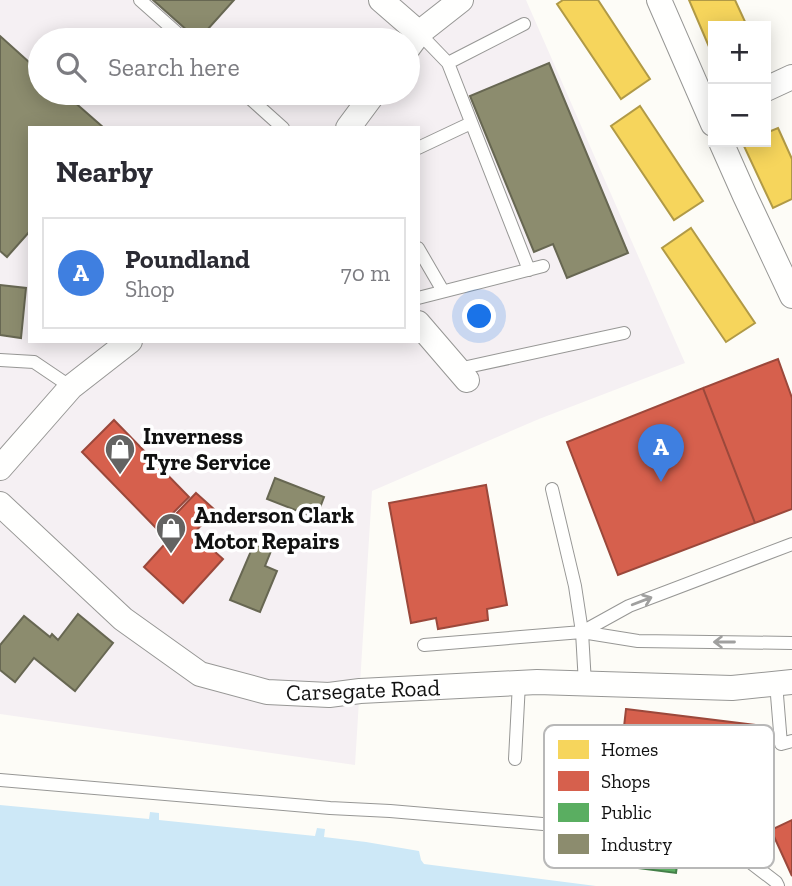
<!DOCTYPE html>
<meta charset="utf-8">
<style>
:root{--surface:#fff;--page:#f2f2f3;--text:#2b2b33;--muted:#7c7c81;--line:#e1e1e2;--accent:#111827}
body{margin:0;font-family:"Zilla Slab",serif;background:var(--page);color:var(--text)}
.controls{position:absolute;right:21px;top:21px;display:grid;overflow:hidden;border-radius:0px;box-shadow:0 4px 18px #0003}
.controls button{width:63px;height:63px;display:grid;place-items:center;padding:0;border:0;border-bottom:2px solid var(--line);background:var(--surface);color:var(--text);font:35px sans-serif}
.you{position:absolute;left:480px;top:317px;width:24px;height:24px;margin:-18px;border:5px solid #fff;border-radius:50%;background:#1a73e8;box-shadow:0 0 0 10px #1a73e833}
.badge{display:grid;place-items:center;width:46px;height:46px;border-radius:50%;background:var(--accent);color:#fff;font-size:23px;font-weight:700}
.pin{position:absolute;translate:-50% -58px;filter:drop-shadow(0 2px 4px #0008)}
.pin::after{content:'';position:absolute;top:37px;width:24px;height:21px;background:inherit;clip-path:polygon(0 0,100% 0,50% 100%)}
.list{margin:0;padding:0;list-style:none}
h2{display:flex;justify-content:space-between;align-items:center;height:91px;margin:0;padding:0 28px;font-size:30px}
h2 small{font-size:23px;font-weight:400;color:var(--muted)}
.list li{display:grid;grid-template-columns:46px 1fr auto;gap:21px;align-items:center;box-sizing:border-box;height:112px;margin:0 14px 14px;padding:0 14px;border:2px solid var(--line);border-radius:0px}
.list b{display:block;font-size:26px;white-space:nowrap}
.list p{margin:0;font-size:23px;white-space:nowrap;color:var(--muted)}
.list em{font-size:23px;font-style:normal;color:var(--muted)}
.icon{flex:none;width:38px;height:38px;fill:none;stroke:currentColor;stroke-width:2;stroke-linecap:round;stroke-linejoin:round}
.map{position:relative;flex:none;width:792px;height:886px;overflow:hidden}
.search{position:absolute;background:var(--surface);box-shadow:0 4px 18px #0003;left:28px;top:28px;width:392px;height:77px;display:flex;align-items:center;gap:18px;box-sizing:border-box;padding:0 24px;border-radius:38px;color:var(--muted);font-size:26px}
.panel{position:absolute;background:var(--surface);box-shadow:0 4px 18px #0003;left:28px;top:126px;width:392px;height:217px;border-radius:0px}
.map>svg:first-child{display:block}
.industrial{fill:#f5f0f3;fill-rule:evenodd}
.water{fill:#cde8f7}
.homes{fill:#f6d55c;stroke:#b19a46;stroke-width:2}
.shops{fill:#d6604d;stroke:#9b483b;stroke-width:2}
.public{fill:#5aae61;stroke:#447f49;stroke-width:2}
.industry{fill:#8c8c6e;stroke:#676752;stroke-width:2}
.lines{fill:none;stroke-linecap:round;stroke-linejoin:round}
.lane-casing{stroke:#979795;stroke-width:14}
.street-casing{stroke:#979795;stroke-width:26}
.lane{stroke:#fffffe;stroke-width:12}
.street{stroke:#fffffe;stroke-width:24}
.oneway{stroke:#a0a09f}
.labels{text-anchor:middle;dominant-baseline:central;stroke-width:7;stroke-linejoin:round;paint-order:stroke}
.poi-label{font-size:23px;font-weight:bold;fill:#111;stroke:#fff;text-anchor:start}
.street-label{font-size:23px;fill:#111;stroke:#fff}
.key{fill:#fff;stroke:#b8b8b8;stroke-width:2}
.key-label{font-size:19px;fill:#111}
</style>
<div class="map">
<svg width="792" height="886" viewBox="0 0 792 886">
<rect width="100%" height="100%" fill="#fdfcf7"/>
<!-- industrial -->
<path class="industrial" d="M0 0H526L685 363 539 419 372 491 355 765 0 714ZM40 40H408V93H40ZM30 128H418V341H30Z"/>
<!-- water -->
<path class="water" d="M0 805 149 819 150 812 159 813V820L315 836 317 828 325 829 324 837 366 842 419 851 421 860 424 864 596 886H0Z"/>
<!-- homes -->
<path class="homes" d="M563 0H598L650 79 621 99 557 4Z
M689 0H735L747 26H713V56Z
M640 106 703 201 674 220 611 126Z
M778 128 792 159V199L773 208 743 144 747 142H766V133Z
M691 228 755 323 726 342 662 248Z"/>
<!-- shops -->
<path class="shops" d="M778 359 792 398V509L755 523 703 388Z
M703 388 755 523 618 575 567 442Z
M114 420 189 497 157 529 82 452Z
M486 485 507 605 487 609 488 620 438 629 436 618 411 623 389 503Z
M196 493 215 510 194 533 223 559 183 603 144 567 183 524 174 516Z
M626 709 763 726 752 814 616 798Z
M792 820V876L771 830Z"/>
<!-- public -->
<path class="public" d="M572 837 679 850 676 873 599 863 598 868 568 864Z"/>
<!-- industry -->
<path class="industry" d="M153 0H234L198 40Z
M0 36 40 72V93H64L104 128H30V231L7 257 0 251Z
M549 63 628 253 567 278 553 244 534 252 470 96Z
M0 285 26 288 21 338 0 335Z
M275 478 324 497 316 518 267 499Z
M254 544 271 551 265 566 277 571 260 612 230 600Z
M78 614 113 643 75 691 34 658 15 682 0 670V645L24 616 50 637 52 634 58 640Z"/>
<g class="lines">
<!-- lane casing -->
<g class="lane-casing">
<path id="lane" d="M140 0 185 40
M419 33 448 63 529 270
M448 63 524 24
M244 93 283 128
M418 148 471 123
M418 248 443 291
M418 298 543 266
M0 360 34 362 71 387
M458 369 624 333
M552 489 575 586 582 632 585 684
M582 632 629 606 792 544
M424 645 582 632 638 641 792 643
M776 683 781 744 792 741
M515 759 519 683
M0 780 330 808 390 811 659 834 738 853 776 882 778 886"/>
</g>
<!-- street casing -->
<g class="street-casing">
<path id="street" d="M381 0 419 33
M659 0 713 124
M408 48 419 33 461 0
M766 89 792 77
M348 128 374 93
M721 142 745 196 792 296
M418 323 467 380
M0 468 71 387 130 341
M0 504 123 619 200 674 267 692 329 695 360 691 537 682 732 688 792 682"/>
</g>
<!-- lane -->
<use href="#lane" class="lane"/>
<!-- street -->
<use href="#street" class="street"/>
</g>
<!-- one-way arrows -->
<defs><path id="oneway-shaft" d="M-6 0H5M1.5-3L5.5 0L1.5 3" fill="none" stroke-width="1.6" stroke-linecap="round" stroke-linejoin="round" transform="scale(1.75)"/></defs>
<g class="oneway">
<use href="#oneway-shaft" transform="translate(642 601) rotate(-21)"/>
<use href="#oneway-shaft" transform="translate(724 642) rotate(-180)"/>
</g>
<!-- icons -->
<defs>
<g id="shop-pin" transform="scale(1.575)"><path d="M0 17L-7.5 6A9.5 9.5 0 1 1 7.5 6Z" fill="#646362" stroke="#fff"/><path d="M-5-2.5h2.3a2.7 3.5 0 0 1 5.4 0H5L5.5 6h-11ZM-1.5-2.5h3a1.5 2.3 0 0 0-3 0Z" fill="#fff"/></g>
</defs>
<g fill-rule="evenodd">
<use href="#shop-pin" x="120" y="449"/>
<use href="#shop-pin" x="171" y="528"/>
</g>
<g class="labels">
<!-- poi labels -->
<g class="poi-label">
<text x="143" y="436">Inverness<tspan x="143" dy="26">Tyre Service</tspan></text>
<text x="194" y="515">Anderson Clark<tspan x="194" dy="26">Motor Repairs</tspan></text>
</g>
<!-- street labels -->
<g class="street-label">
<text transform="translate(363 690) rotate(-2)">Carsegate Road</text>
</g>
</g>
<!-- legend -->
<rect x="544" y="725" width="230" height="143" rx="10" class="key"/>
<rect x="558" y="740" width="31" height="19" fill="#f6d55c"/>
<rect x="558" y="771" width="31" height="20" fill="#d6604d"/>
<rect x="558" y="803" width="31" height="19" fill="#5aae61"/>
<rect x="558" y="834" width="31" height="20" fill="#8c8c6e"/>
<g class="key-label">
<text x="601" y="756">Homes</text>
<text x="601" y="788">Shops</text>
<text x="601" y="819">Public</text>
<text x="601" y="851">Industry</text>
</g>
</svg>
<div class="controls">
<button>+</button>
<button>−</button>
</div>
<div class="you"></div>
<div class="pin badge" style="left:661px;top:482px;background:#3f7fe0">A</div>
<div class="search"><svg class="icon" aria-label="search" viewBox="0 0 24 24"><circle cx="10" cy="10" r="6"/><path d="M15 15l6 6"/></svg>Search here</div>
<section class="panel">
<h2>Nearby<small></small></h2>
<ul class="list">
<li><span class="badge" style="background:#3f7fe0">A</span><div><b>Poundland</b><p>Shop</p></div><em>70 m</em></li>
</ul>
</section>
</div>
